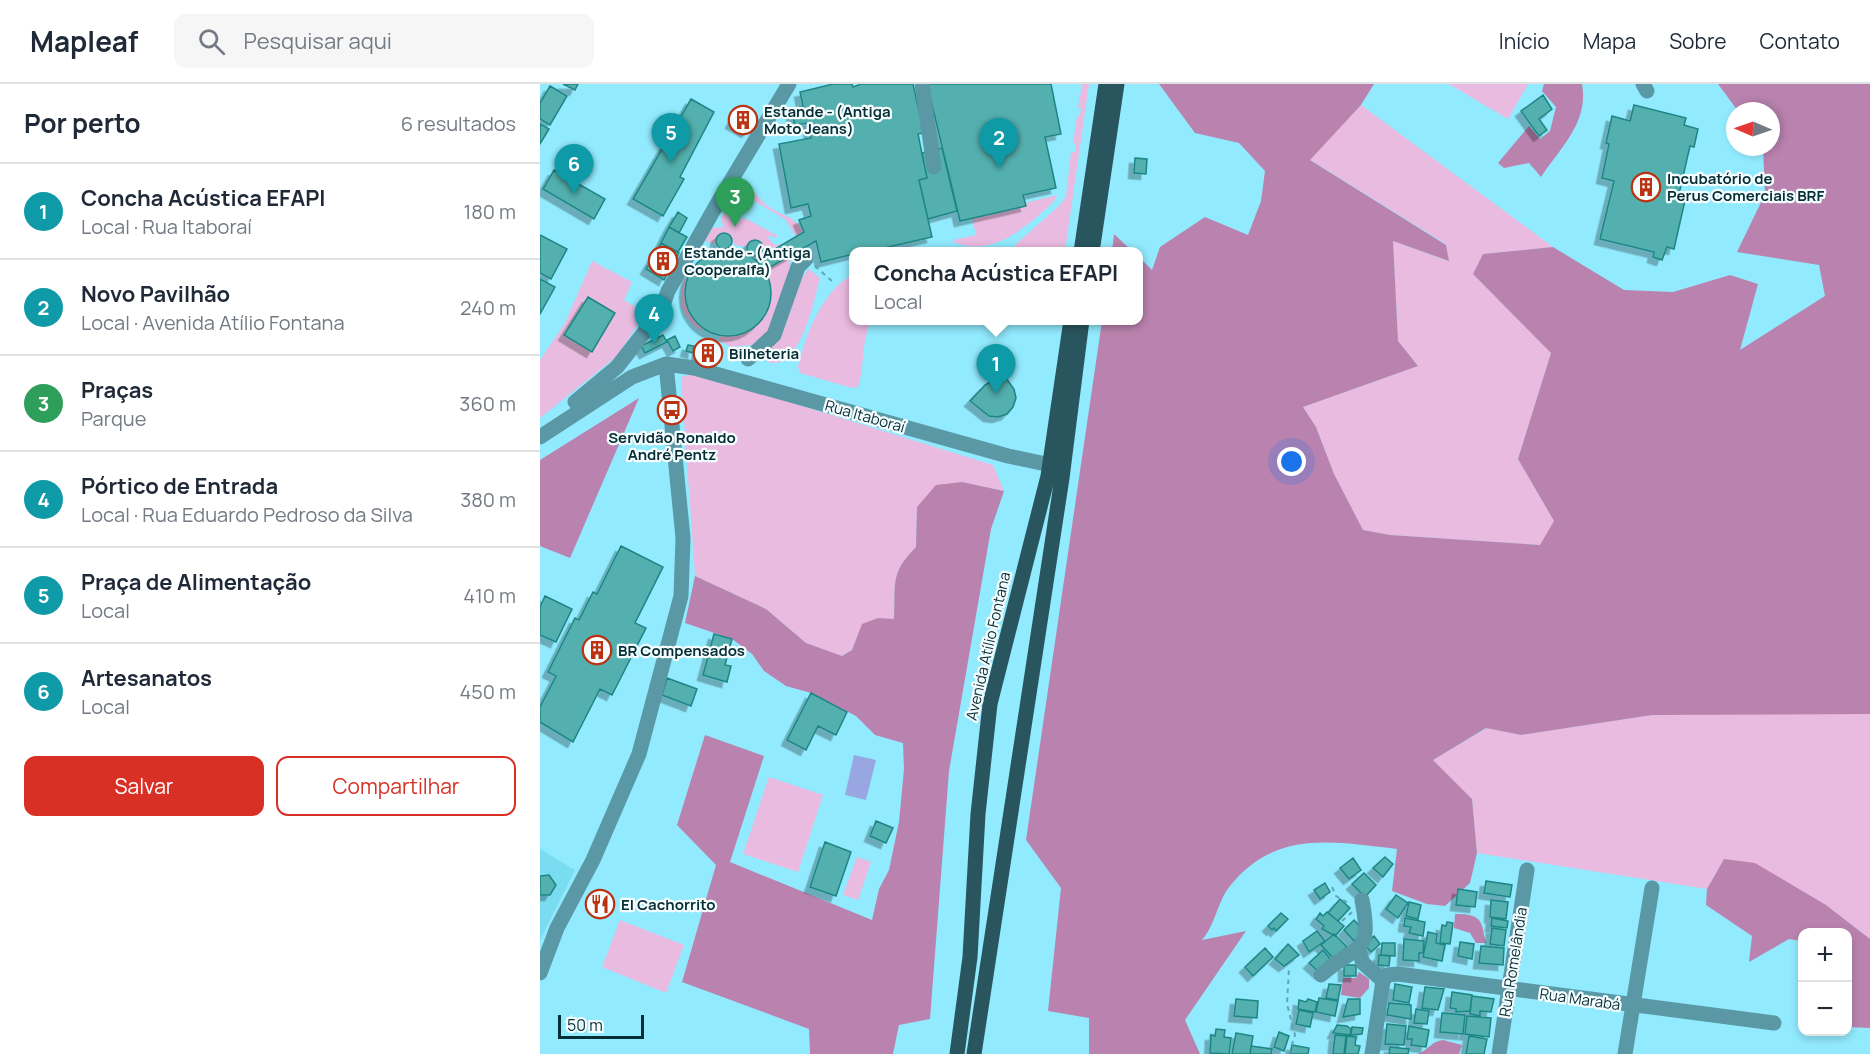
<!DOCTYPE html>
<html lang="pt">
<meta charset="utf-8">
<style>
:root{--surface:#fff;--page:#f6f6f7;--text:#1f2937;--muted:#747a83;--line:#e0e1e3;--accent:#d93025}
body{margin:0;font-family:Manrope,sans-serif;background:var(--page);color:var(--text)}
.controls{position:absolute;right:18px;bottom:18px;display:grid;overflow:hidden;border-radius:12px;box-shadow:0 3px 9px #0003}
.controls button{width:54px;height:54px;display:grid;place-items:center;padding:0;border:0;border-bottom:2px solid var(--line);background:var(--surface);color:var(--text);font:30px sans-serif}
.compass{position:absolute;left:1186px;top:18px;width:54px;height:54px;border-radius:50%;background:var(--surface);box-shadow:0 3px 9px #0003;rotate:272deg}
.scale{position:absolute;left:18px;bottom:15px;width:86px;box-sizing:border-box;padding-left:6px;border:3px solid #062e35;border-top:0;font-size:16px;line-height:21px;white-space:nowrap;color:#062e35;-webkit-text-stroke:4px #f5fdff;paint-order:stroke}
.you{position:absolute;left:752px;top:378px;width:21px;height:21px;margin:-15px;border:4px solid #fff;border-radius:50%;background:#1a73e8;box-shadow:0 0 0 9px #1a73e833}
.badge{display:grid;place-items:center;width:39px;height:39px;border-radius:50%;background:var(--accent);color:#fff;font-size:20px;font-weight:700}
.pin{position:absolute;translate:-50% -50px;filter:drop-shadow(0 2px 3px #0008)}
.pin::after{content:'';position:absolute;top:32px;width:21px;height:18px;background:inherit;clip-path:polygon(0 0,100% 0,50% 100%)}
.popup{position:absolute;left:309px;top:163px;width:294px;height:78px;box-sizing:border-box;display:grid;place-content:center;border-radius:12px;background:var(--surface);filter:drop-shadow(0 2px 4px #0005);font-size:20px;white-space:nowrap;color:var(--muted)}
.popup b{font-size:22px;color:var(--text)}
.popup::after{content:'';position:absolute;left:50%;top:100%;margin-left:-12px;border:12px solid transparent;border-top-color:var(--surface)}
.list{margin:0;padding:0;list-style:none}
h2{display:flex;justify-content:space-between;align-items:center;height:78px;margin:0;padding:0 24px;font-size:26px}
h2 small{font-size:20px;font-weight:400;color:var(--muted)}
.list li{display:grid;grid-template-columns:39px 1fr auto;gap:18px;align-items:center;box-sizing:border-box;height:96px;padding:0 24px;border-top:2px solid var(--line)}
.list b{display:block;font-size:22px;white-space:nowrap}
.list p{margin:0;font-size:20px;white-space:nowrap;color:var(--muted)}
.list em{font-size:20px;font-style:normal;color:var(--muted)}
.actions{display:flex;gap:12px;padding:18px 24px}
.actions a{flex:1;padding:14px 0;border:2px solid var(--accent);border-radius:12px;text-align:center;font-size:21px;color:var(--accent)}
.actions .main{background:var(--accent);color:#fff}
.icon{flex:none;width:33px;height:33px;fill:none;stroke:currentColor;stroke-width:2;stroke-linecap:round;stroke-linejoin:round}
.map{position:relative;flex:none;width:1330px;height:970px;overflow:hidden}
header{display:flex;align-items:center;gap:36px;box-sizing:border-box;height:84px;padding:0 30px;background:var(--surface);border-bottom:2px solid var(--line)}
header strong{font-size:28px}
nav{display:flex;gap:33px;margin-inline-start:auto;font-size:21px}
.search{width:420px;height:54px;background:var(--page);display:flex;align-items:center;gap:15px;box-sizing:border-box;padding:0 21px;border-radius:12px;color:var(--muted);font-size:22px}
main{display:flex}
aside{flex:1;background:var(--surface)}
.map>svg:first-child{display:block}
.built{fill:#7adcf1}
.green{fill:#eabbe0}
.forest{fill:#ba83af}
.water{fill:#98a6e2}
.building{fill:#52b0ae;stroke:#1f8685;stroke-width:1.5;filter:url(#shadow)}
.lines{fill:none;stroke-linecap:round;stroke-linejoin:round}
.path{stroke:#5fa6b5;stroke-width:2;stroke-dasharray:4.5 4.5;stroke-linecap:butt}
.minor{stroke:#5a98a6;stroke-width:15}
.major{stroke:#29555f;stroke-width:15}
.labels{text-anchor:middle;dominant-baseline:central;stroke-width:4.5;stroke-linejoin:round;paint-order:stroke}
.poi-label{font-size:15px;font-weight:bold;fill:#062e35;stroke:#f5fdff;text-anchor:start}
.street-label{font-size:15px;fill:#062e35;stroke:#f5fdff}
</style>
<header>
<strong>Mapleaf</strong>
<div class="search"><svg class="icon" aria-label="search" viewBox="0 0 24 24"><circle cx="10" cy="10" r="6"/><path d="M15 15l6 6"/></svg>Pesquisar aqui</div>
<nav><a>Início</a><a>Mapa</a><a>Sobre</a><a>Contato</a></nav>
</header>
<main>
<aside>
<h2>Por perto<small>6 resultados</small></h2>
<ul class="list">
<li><span class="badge" style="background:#0f9aa8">1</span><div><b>Concha Acústica EFAPI</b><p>Local · Rua Itaboraí</p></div><em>180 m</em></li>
<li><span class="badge" style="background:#0f9aa8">2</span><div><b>Novo Pavilhão</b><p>Local · Avenida Atílio Fontana</p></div><em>240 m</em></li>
<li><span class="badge" style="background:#2e9e5b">3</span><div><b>Praças</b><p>Parque</p></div><em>360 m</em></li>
<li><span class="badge" style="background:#0f9aa8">4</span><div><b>Pórtico de Entrada</b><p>Local · Rua Eduardo Pedroso da Silva</p></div><em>380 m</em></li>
<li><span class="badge" style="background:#0f9aa8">5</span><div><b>Praça de Alimentação</b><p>Local</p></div><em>410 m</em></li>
<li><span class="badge" style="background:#0f9aa8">6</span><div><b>Artesanatos</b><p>Local</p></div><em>450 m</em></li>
</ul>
<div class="actions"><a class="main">Salvar</a><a>Compartilhar</a></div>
</aside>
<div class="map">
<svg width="1330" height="970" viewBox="0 0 1330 970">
<defs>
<filter id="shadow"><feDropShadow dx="-5.5" dy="5.5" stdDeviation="0" flood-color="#0004"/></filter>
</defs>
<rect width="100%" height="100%" fill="#92eafe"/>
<!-- built -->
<path class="built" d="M0 765 35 786 0 856Z"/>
<!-- green -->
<path class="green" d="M542 0H549L525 167H473L475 161 521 120 526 112 531 68H535L536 60 533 59 537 32H540L541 24H538Z
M909 0H988L968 35Z
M821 21 1013 163 943 170 933 190 1011 269 978 375 1014 437 1001 461 850 451 823 446 794 390 776 343 763 323 878 282 858 257 853 157 908 177 906 160 769 75Z
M199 99C213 101 218 116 229 123 244 133 255 132 264 148L256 153 246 136 201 109 197 103Z
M517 111C515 119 505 125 499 131 474 152 447 172 413 158V156L436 151 432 134 485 123V119Z
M185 128 194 134 197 129 202 132 200 137 205 134 238 152 235 154 230 151 228 154 235 161 242 160 216 176 213 172H218L223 165 219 156 210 157 206 163 195 161 190 151 185 149 178 152 176 160 165 157 172 144 183 143 181 134Z
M256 168 250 177 251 194 238 233 221 260 192 263 179 257 180 251C220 253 241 223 225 186Z
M52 177 92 198 84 216 105 229 77 272 0 334V276L25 239Z
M269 185 280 194 279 197C274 219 259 288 228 278L222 271C249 250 246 210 269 185Z
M313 190 314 236 331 237C321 258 325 281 318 303L312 304 260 289 258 283C266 249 282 208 313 190Z
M146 192C152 211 136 222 162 244L159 246C139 229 137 215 146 192Z
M156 289 453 381 464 407 422 398 377 423 376 463C349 490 356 501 354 536L338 534 318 550 312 566 301 572 266 559 226 525 155 492 141 293Z
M1232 629 1330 630V855L1286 821 1184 775 1167 805 937 769 932 715 893 676 947 644 981 651 1112 631Z
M229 693 283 711 258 788 203 770Z
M317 773 331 778 318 816 303 811Z
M80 836 144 861 126 909 62 883Z"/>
<!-- forest -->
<path class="forest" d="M619 0H834L821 21 770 76 906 161 909 177 853 157 858 257 878 282 763 323 776 343 794 390 823 446 850 451 1000 461 1014 437 978 375 1011 269 933 190 943 170 1013 163 1084 206 1133 208 1190 191 1218 200 1200 266 1285 212 1279 181 1197 168 1225 110 1223 63H1231V27H1198L1178 0H1330V630L1112 631 981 651 946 644 893 676 932 715 937 769 930 799 905 822 887 820 852 807 857 765C794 758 735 745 690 802 677 818 676 840 662 856L706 847 645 936 660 970H549V934L508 927 521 804 486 756 562 237 598 236 599 173 612 186 620 163 665 133 708 151 721 117 725 87 699 59 655 49Z
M1004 0H1042C1049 38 1021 63 1001 93L989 79 964 84 958 79 989 42 1000 55 1010 47 1016 23 1002 7Z
M574 150 592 167H572Z
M99 314 30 474 0 462V376Z
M422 398 464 407 451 445 409 687 390 935 359 941 353 970H270L269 945 142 898 176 781 137 741 165 651 224 672 190 778 332 836 339 805 349 786 359 738 364 685 363 659 335 651 316 632 271 609 246 602 224 587 212 570 192 555 145 539 155 492 226 525 266 559 302 572 312 566 322 540 338 534 354 535C356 501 349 490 376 463L377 423 396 401Z
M1184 775 1215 779 1286 821 1330 855V944L1308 943V848H1262V857L1249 855 1209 878 1212 852 1166 821 1167 805Z
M915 830C943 830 941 837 946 859H936L930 849 914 844Z
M819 888 829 895V904L820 914 801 911 803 894H816Z
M903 956 922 961 919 970H878C888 966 892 957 903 956Z"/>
<!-- water -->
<path class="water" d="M314 671 336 676 326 716 305 711Z"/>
<!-- building -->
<path class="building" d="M23 0H38L35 6Z
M293 0H312L313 3 321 0H373L384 49 378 50 387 94 379 96 392 153 327 168H314V170L281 178 276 157 225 186 216 176 264 148 259 136 271 132 268 120 251 124 239 60 271 54 268 39 255 41 251 26 263 22 260 8Z
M387 0H511L521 50 505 53 516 104 483 111 486 122 420 137Z
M10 2 27 12 10 41 0 35V19Z
M1003 11 1012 25 999 35 1007 46 999 52 981 27Z
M151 15 174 28 140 93 144 95 123 132 93 115Z
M1094 21 1146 34 1144 41 1158 45 1154 63 1150 62 1139 110 1146 112 1134 165 1127 163 1122 176 1113 173 1114 168 1060 155 1074 97 1062 94 1069 60 1066 59 1072 32 1090 37Z
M199 24 216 33 207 48 191 39Z
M0 40 9 45 0 60Z
M402 64 417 127 388 135 379 96 387 94 382 69Z
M595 74 607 75 606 90 594 89Z
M14 86 65 115 54 135 3 105Z
M138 128 147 134 139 149 129 143Z
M129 143 147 153 138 168 121 159Z
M176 157a8 8 0 1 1 16 0a8 8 0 1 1-16 0Z
M0 151 27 165 11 195 0 189Z
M207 164a8 8 0 1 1 16 0a8 8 0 1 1-16 0Z
M121 159 139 169 124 196 106 185Z
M145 209a43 43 0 1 1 86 0a43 43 0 1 1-86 0Z
M0 195 15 203 0 230Z
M48 213 75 229 52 268 24 251Z
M123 251 127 258 105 269 101 262Z
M135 252 140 263 133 267 127 256Z
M148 261 154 262 153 269 146 267Z
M159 262 179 267 177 277 157 271Z
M463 290 474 305 476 314 473 323 467 330 458 333 449 332 430 317 445 301Z
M81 462 123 483 95 539 106 544 72 611 60 605 33 658 0 638V623L16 592 8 588 35 534 39 536 53 508 57 510Z
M5 512 32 525 16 558 0 551V523Z
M174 550 192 555 185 581 191 582 187 598 163 591Z
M127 594 157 605 151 622 122 611Z
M271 609 307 628 296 651 278 642 266 666 247 656Z
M336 737 353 744 346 759 330 752Z
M285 758 311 768 296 812 270 803Z
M845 773 853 780 843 793 833 784Z
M813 774 821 786 809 795 800 784Z
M824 789 836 801 825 813 812 800Z
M9 791 16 801 10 811H0V792Z
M946 797 972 801 970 813 944 809Z
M785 799 790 808 780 815 774 806Z
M918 805 937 808 935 823 916 821Z
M856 811 868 819 858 834 846 825Z
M800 815 810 824 798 837 788 829Z
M951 816 968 818 966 835 950 833Z
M869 818 881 821 878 835 866 832Z
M787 828 804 842 795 852 782 845 784 842 776 835 780 829 783 832Z
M741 829 748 835 736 847 734 844 732 846 728 842Z
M865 834 885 838 883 852 869 849 871 843 864 842Z
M952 834 968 837 967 844 951 842Z
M814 836 825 848 814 857 804 846Z
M907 838 913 839 910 860 900 859 902 841 906 842Z
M952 844 966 846 964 862 950 860Z
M777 847 785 857 769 868 763 857Z
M888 848 897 850 896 859 905 861 902 877 883 873Z
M794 850 807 863 793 874 781 861Z
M834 852 840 860 831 868 824 860Z
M864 855 884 857 883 869H879V877L863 876Z
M920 858 934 860 932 875 918 872Z
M842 859H855V872L841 871Z
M748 860 759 871 744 882 735 875Z
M941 862 964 864 963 881 939 879Z
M725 864 733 873 713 892 705 883Z
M783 866 792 877 780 889 769 879Z
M839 871 850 872 849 882 838 881Z
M804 881H816V892H804Z
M789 900 801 901 798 916 786 914Z
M855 900 872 903 869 919 853 916Z
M885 903 904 905 898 926 882 924Z
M912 908 932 911 930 927 916 928V925L910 924Z
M932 912 954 915 951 928 940 927V932L930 930Z
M779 914 798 917 795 932 776 928Z
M696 915 718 917 717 934 694 932Z
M768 915 777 918 775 928 758 925 759 916 766 918Z
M808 915H820V930L803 933Z
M849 919 871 921V935L847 931Z
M876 925 889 927 887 940 874 939Z
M759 926 773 929 770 943 756 940Z
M902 929 925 931 923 950 900 948Z
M927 932 951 934 949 953 925 950Z
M847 940 866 942 864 961 845 960Z
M797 941 807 942 811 945 810 951 793 949Z
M869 942 889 946 886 963 871 961 872 955H867Z
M812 943 823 944 822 950 811 951Z
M676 945 685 946 684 953 691 954 689 970 670 969 671 951 675 952Z
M739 948 749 952 744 967 734 963Z
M696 949 713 952 710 970H692Z
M795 951 806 952 804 970H793Z
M807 952 816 953 815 961 820 962 818 970H805Z
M929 952 947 955 944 970H926Z
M752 961 769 964 768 970H750Z
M711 962 732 965 731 970H710Z
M850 963 869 965 868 970H849Z"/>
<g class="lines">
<!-- path -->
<path class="path" d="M275 182 293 198
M792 803 796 812 810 820
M802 837 812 828
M749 970 755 951 747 920 749 884"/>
<!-- minor -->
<path class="minor" d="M382 0 394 83
M1103 0 1107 7
M208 275 234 251 258 183 266 175
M35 318 77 283 121 227 128 207 177 120 249 0
M0 353 92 293 126 280 154 284 468 372 520 383
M818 865 823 879 843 897
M0 889 17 844 53 776 99 670 141 512 143 454 126 280
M781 891C817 859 833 872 822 816
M832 970 843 897 847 891 858 890 1234 939
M959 970 987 786
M1085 970 1112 804"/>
<!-- major -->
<path class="major" d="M541 168 566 0
M552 168 577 0
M417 970 430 873 438 730 450 620 508 392 531 236
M434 970 522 394 542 236"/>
</g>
<!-- icons -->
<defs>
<g id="building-ring" transform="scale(1.5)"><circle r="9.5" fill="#f5fdff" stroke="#bc3110" stroke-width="1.5"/><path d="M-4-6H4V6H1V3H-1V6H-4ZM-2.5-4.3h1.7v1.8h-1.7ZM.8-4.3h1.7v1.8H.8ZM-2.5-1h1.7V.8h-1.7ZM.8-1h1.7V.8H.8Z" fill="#bc3110"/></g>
<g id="bus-ring" transform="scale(1.5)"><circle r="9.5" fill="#f5fdff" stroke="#bc3110" stroke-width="1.5"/><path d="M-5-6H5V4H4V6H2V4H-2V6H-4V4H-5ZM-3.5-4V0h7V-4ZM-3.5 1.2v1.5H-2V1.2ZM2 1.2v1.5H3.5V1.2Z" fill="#bc3110"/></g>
<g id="restaurant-ring" transform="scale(1.5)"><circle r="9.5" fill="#f5fdff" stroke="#bc3110" stroke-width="1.5"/><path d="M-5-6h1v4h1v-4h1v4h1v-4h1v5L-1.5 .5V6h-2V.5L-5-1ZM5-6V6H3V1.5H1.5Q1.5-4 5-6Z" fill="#bc3110"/></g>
</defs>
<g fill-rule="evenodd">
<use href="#building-ring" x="203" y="36"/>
<use href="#building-ring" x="1106" y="103"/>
<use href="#building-ring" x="123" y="177"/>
<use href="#building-ring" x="168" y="269"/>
<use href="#bus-ring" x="132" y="326"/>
<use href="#building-ring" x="57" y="566"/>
<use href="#restaurant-ring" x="60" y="820"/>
</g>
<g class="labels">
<!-- poi labels -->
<g class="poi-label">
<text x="224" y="27">Estande - (Antiga<tspan x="224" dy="17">Moto Jeans)</tspan></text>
<text x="1127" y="94">Incubatório de<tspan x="1127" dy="17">Perus Comerciais BRF</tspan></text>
<text x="144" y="168">Estande - (Antiga<tspan x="144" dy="17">Cooperalfa)</tspan></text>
<text x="189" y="269">Bilheteria</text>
<text x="132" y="353" text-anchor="middle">Servidão Ronaldo<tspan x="132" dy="17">André Pentz</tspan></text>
<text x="78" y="566">BR Compensados</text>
<text x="81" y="820">El Cachorrito</text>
</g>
<!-- street labels -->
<g class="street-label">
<text transform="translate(325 332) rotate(16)">Rua Itaboraí</text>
<text transform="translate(448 562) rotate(-77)">Avenida Atílio Fontana</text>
<text transform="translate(973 878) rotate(-81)">Rua Romelândia</text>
<text transform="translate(1040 915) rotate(8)">Rua Marabá</text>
</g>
</g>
</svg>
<div class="controls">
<button>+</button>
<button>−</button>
</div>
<svg class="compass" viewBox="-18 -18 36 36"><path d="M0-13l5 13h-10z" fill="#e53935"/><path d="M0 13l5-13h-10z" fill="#747a83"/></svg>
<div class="scale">50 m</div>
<div class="you"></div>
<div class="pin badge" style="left:456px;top:310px;background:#0f9aa8">1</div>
<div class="popup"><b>Concha Acústica EFAPI</b>Local</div>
<div class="pin badge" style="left:459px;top:84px;background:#0f9aa8">2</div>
<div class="pin badge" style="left:195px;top:143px;background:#2e9e5b">3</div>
<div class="pin badge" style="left:114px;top:260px;background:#0f9aa8">4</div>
<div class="pin badge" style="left:131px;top:79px;background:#0f9aa8">5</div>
<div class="pin badge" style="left:34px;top:110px;background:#0f9aa8">6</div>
</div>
</main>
